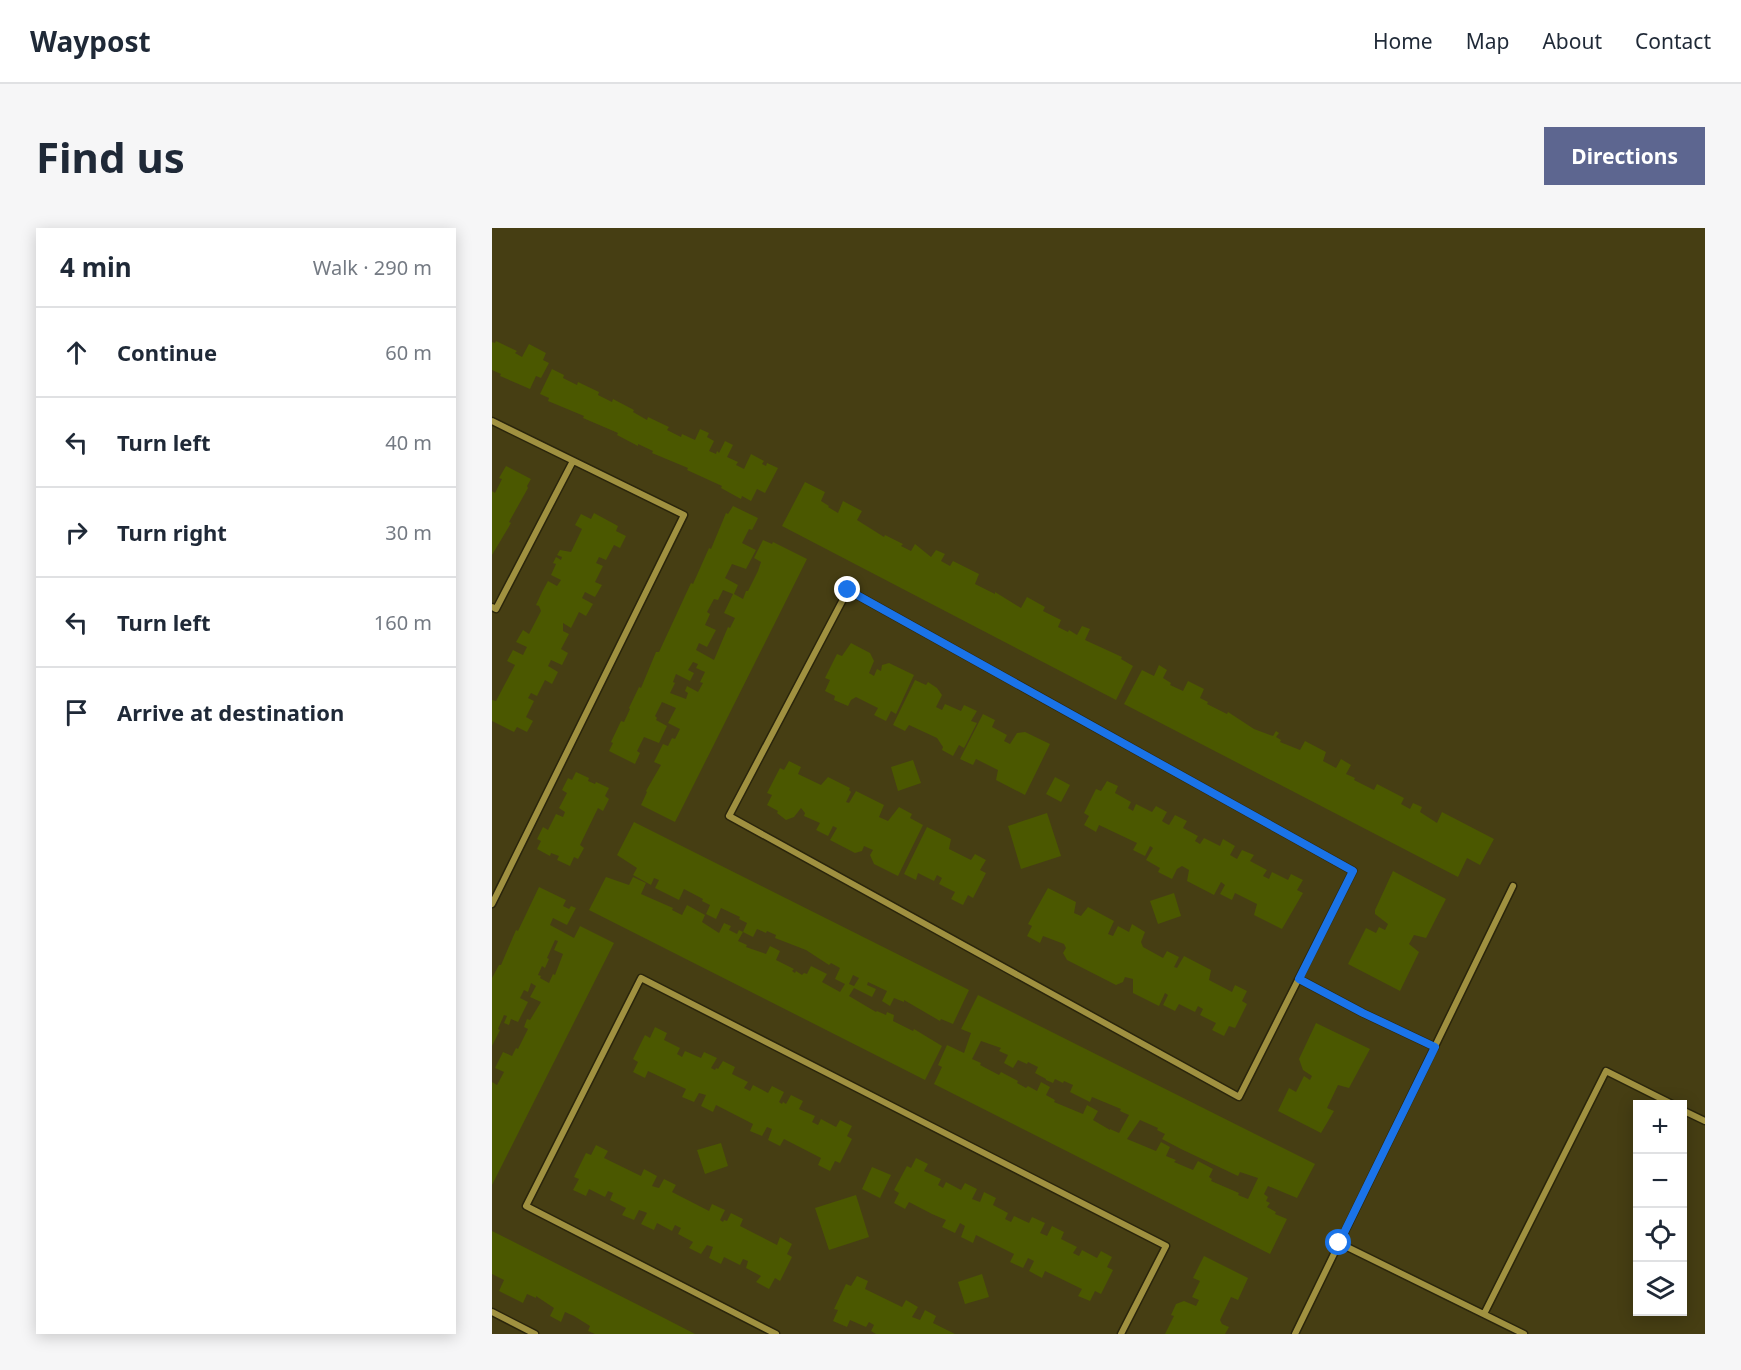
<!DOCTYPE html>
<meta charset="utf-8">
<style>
:root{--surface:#fff;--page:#f6f6f7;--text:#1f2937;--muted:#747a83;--line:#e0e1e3;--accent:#5d6690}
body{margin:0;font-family:"Noto Sans",sans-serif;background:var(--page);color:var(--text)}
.controls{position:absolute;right:18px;bottom:18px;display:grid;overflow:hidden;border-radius:0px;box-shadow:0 3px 15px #0003}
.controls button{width:54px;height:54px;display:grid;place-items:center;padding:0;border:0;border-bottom:2px solid var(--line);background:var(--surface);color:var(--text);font:30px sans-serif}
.stop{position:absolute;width:18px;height:18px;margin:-14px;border:4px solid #1a73e8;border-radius:50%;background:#fff}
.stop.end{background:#1a73e8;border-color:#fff;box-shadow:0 2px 6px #0008}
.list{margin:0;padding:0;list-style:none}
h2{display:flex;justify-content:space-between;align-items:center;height:78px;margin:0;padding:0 24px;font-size:26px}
h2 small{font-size:20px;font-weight:400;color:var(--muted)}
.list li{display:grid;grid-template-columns:39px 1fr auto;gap:18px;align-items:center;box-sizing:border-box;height:90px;padding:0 24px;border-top:2px solid var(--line)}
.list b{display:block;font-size:22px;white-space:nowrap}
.list em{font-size:20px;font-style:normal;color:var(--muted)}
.icon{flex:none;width:33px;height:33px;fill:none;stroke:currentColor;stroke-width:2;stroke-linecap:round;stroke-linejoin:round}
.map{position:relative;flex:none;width:1213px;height:1106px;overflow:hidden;border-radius:0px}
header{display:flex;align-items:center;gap:36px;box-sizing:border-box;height:84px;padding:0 30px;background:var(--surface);border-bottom:2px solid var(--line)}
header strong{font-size:28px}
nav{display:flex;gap:33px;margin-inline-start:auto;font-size:21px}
.intro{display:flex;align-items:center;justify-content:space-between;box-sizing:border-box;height:144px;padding:0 36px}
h1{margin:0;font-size:42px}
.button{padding:15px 27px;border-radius:0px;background:var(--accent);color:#fff;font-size:21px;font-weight:700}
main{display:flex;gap:36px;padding:0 36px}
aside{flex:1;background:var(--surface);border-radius:0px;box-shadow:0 3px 15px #0003}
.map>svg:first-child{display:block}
.building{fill:#4b5800;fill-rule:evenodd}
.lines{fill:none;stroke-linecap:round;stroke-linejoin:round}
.street-casing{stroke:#2a250b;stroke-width:9}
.street{stroke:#a09140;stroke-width:6}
.route{stroke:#1a73e8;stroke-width:8}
</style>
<header>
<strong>Waypost</strong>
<nav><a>Home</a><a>Map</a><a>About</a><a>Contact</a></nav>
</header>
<div class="intro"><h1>Find us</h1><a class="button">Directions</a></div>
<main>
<aside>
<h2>4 min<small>Walk · 290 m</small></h2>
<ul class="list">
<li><svg class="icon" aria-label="ahead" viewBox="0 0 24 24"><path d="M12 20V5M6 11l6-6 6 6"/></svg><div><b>Continue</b></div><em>60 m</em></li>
<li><svg class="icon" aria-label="left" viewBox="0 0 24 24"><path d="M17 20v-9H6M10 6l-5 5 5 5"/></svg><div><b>Turn left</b></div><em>40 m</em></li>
<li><svg class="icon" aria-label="right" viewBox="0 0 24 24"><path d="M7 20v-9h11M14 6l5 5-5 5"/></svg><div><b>Turn right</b></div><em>30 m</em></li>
<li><svg class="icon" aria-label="left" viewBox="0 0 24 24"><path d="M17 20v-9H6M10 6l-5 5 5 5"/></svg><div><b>Turn left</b></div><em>160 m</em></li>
<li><svg class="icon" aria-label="arrive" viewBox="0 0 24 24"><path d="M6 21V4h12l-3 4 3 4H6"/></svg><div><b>Arrive at destination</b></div></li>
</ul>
</aside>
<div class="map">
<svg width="1213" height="1106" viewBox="0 0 1213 1106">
<rect width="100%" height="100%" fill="#463e13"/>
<!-- building -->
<path class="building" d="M4 113 25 123 23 125 30 129 37 116 54 125 51 132 57 135 49 150 44 148 38 161 8 148 9 146 0 142V114L3 115Z
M60 141 72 147 71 150 85 157 86 154 107 164 106 167 120 174 121 171 142 182 141 184 155 192 156 189 177 199 175 202 189 209 190 206 203 212 208 201 217 205 215 209 222 213 217 223 224 226 225 223 227 225 233 213 241 217 235 229 246 234 244 237 252 241 259 226 272 233 270 236 274 238 275 235 286 240 273 265 265 261 259 273 250 268 249 271 229 260 230 258 195 242 196 240 160 225 161 223 146 216V218L125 207 126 205 91 190 92 188 56 173 57 170 48 166Z
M14 238 39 251 35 258 36 260 17 294 19 295 0 327V263L3 265 10 251 7 250Z
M313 254 333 264 329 273 337 278 336 279 346 285 351 273 370 283 365 292 392 309 393 307 411 316 409 318 419 323 423 316 439 329 444 322 453 326 449 333 458 338 461 333 487 346 483 356 503 366V364L529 380 535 369 553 379 551 383 569 392 566 399 576 404 577 402 585 407 590 398 598 401 593 412 630 429 629 431 641 438 624 472 290 298Z
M241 278 266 290 260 302 257 301 250 315 264 322 254 341 240 336 233 350 246 357 242 366 251 371 254 363H256L266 343 269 334 262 330 271 312 280 316 281 314 315 331 183 594 149 577 155 564 154 563 169 537 162 534 171 516 176 518 180 510 183 511 188 501 176 495 184 480 170 474 163 488 165 490 164 492 175 498 167 515 152 509 145 523 148 525 143 536 117 523 121 515 119 514 129 493 132 494 138 481 137 480 147 459 149 460 164 424H167L199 355 201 356 217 320 219 321 234 285 236 286ZM231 362 241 366 232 385 243 390 238 400 236 399 222 432 204 422 207 415 215 419 224 402 213 397 218 386 215 384 222 371 226 372ZM201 434 206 436 204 440 213 444 208 454 211 455 206 464 195 458 193 463 196 465 194 471 178 465 183 455 181 454 184 446 198 453 202 445 196 442Z
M102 285 126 298 124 303 134 308 128 320 122 317 114 332 107 329 104 335 111 338 103 354 110 357 103 369 93 364 90 370 101 376 94 388 87 384 79 400 71 395V403L77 406 69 421 76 425 70 437 59 432 56 438 66 444 60 456 53 452 45 468 39 465 36 470 42 473 34 489 41 493 35 504 25 499 22 504 0 493V472L4 473 23 437 15 433 21 422 31 427 35 419 24 414 31 402 37 406 49 383 47 378 44 377 50 364 56 353 65 358 69 352 59 347 64 336 61 335 64 329 69 332 70 329 65 327 68 322 79 324 90 301 83 297 89 286 99 291Z
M359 415 378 425 382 433 377 445 382 448 385 441 389 443 390 437 397 435 422 447 404 486 399 483 394 493 382 487 386 480 364 469 359 472 356 478 342 472 343 468 333 463 338 452 333 450 345 426 350 428Z
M667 437 675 442 671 450 679 455 678 457 691 463 696 453 712 461 708 470 716 474 715 476 735 486 736 484 762 501 781 508 784 503 787 505 784 509 789 512 788 514 808 522 813 513 834 524 831 533 844 540 849 531 859 537 854 546 863 550 862 552 882 562 885 556 912 570 909 576 918 581 921 575 930 579 928 584 945 595 950 584 1002 611 988 637 975 630 966 649 632 476 650 442 662 448Z
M423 452 434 457 436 454 445 460 450 467 444 479 450 482 453 476 469 483 472 477 485 483 479 493 485 495 472 520 467 517 461 528 450 522 451 519 445 510 417 497 413 503 401 497Z
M491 486 503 492 500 499 515 507 512 513 518 516 525 505 533 504 558 516 533 567 504 552 506 542 484 531 481 537 468 531Z
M421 532 429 555 406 563 399 539Z
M297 533 309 539 306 546 329 557 336 549 358 560 357 562 359 564 354 574 357 575 364 563 392 577 387 589 396 593 407 579 420 586 418 590 431 597 406 648 382 636 378 627 381 622 372 618 370 623 363 625 338 612 345 600 341 598 336 608 324 602 328 595 312 588 313 585 309 580 302 589 294 592 285 585 286 583 275 577 280 567 275 565 288 540 292 542Z
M84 544 97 550 96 553 103 556 104 554 117 560 113 568 117 571 111 583 106 580 88 617 92 620 86 631 82 629 78 638 65 632 67 628 59 625 58 628 45 621 49 613 45 611 51 599 56 602 64 586 71 589 73 584 67 580 75 565 70 562 76 550 80 552Z
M563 549 578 557 569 574 554 566Z
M615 553 626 558 623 565 639 574 636 580 641 583 644 576 660 584 664 578 675 584 670 593 673 595 677 597 683 587 695 593 691 600 706 608 703 613 708 616 712 610 728 618 731 611 743 618 738 627 745 631 750 622 762 627 758 633 775 642 771 648 777 651 780 644 796 652 799 646 811 652 805 662 811 665 790 701 762 687 765 676 743 665 740 672 728 666 733 657 729 654 722 667 695 653 697 642 690 638 685 641 680 651 666 644 668 640 654 632 661 620 658 618 653 628 641 622 645 615 607 597 604 604 592 597 597 588 592 585 604 561 609 563Z
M555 585 569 628 529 641 516 598Z
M142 594 477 762 461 796 449 791 448 793 412 772V774L402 770 398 778 390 773 395 763 376 754 375 757 384 761 380 769 362 760 357 768 384 784 385 783 394 787 395 784 402 787 401 793 421 803 422 801 450 818 433 852 97 682 114 649 137 657 141 649 154 655 149 666 181 680 180 682 190 687 195 677 213 687 210 694 227 705 232 695 239 698 237 702 245 706 247 702 251 704 246 713 255 717 254 719 274 726 278 718 288 723 284 732 302 741 300 743 303 745 304 743 310 747 312 745 315 746 319 738 335 746 330 754 348 764 353 756 343 751 348 740 339 735 337 737 314 722 283 710 284 707 275 703 274 705 265 701 261 709 251 704 255 695 247 691 248 689 229 680 224 691 214 686 218 677 210 673 211 671 192 661 187 672 163 660 167 652 162 650 159 657 141 647 145 640 125 627ZM361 747 367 750 362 758 357 756Z
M435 599 459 611 457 621 479 632 483 626 494 632 488 642 494 645 481 670 476 667 471 677 459 671 463 664 447 656 450 650 445 647 442 653 426 645 424 652 412 646Z
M901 643 954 671 934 710 922 707 917 716 927 724 908 763 856 736 874 700 884 705 887 699 893 702 896 696 883 686V682Z
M47 659 74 672 71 678 77 681 79 678 84 680 75 697 61 690 58 697 82 710 88 698 122 715 0 957V854L5 857 12 844 3 840 11 824 20 828 24 820 26 821 36 801 32 799 35 791 38 792 49 774 38 769 44 758 39 755 36 764 32 762 28 770 36 774 26 794 19 791 17 797 12 795 15 788 12 787 6 801 8 802 0 818V750L7 737H9L24 702 26 703ZM63 712 66 713 62 722 71 726 63 747 61 746 57 755 48 750 49 748 46 747 50 738 53 740 57 731 55 730Z
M556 660 584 674 582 685 589 688 596 679 622 693 616 706 621 708 626 698 637 704 640 696 653 704 649 714 651 719 671 730 675 723 687 729 682 739 685 740 692 728 719 742 717 752 740 764 743 757 755 763 750 773 755 776 743 800 737 798 732 808 720 802 724 795 708 787 711 781 706 778 703 784 687 776 683 783 671 777 676 767 673 765 667 778 641 765V751L633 749 631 754 624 757 575 732 571 725 574 720 572 716 551 708 548 715 535 708 540 698 536 696Z
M682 665 689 688 666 696 658 673Z
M486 767 823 936 805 970 776 958 772 966 776 969 774 973 778 975 775 979 784 984 783 986 795 991 778 1026 442 856 450 839 446 837 455 817 472 825 479 805 469 801ZM489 813 509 820 507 823 516 827 512 835 521 840 526 832 535 836 536 834 546 839 543 845 554 851V852L561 855 563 851 571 855 572 853 581 857 578 864 598 874 600 869 629 881 628 883 637 887 627 905 618 901V902L601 892 606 883 595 877 591 886 562 874 563 872 554 867 558 859 549 854 545 863 536 858 534 860 525 855 526 853 509 844 507 847 488 837 489 835 480 831ZM648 892 666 900 665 902 673 906 670 911 689 921 746 948 748 944 766 950 756 971 746 967 747 965 719 953 720 951 717 949 721 941 706 933 701 942 682 934 684 932 674 928 678 919 669 914 664 923 635 911Z
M824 795 878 821 857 860 846 857 835 880 842 883 829 905 786 883 797 860 804 864 812 848 818 852 820 848 811 842 807 831Z
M163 799 175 805 172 812 188 820 185 826 190 829 193 823 209 830 212 824 225 830 219 840 223 842 224 840 226 841 231 833 243 839 240 846 256 854 252 860 258 863 261 857 276 865 280 858 292 864 287 874 290 876 291 874 294 876 299 867 311 873 307 881 323 888 320 894 326 897 329 891 344 899 348 892 360 898 355 908 360 911 348 935 343 933 338 943 326 937 329 930 292 911 288 918 276 912 280 901 275 899 270 908 258 903 261 896 224 877 221 884 209 878 214 867 207 865 202 874 190 869 194 861 156 843 153 850 141 844 146 834 141 831 153 807 158 810Z
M229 915 236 938 213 946 205 922Z
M104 917 116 923 112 930 149 948 152 941 165 948 160 958 163 959 167 960 172 951 184 957 180 964 217 983 220 976 233 982 228 992 231 994 232 992 235 993 239 985 251 991 248 998 285 1017 288 1009 300 1016 295 1026 300 1029 288 1053 283 1050 277 1061 264 1054 269 1048 254 1040 256 1033 251 1031 248 1037 232 1029 229 1036 217 1030 221 1019 215 1017 209 1026 197 1020 201 1014 186 1006 189 1000 183 997 180 1003 165 995 162 1002 149 996 155 985 153 984 147 982 142 992 130 987 134 980 118 972 121 965 116 963 113 969 97 961 94 968 81 962 87 951 82 949 94 925 99 927Z
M424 930 436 936 432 943 449 951 446 957 451 960 454 954 469 962 473 955 485 961 480 971 488 974 492 964 504 970 501 977 516 985 513 991 519 994 522 988 537 995 540 989 553 995 548 1005 553 1007 555 1008 560 998 572 1004 569 1011 585 1019 581 1025 587 1028 590 1022 605 1030 609 1023 620 1029 615 1039 621 1042 609 1066 603 1063 598 1073 586 1068 590 1061 553 1043 550 1050 537 1043 542 1033 536 1030 531 1040 518 1034 522 1026 484 1007 481 1015 469 1009 473 998 468 995 463 1005 450 999 454 992 440 986 417 974 413 981 402 975 407 965 402 962 415 938 419 940Z
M380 939 399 947 388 970 370 961Z
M364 967 377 1009 337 1022 323 980Z
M0 1003 172 1090 203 1106H103L96 1103 98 1098 82 1088 73 1084 69 1094 58 1088 62 1080 44 1068V1070L35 1066 31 1075 7 1063 12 1052 0 1046Z
M712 1028 756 1050 746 1072 739 1069 728 1092 730 1096 737 1099 733 1106H673L682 1088 679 1087 684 1076 692 1073 704 1078 707 1072 700 1069 708 1053 701 1050Z
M490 1046 497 1069 473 1076 466 1054Z
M365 1048 376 1053 373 1061 410 1079 414 1072 426 1079 420 1089 428 1092 433 1082 444 1088 441 1095 463 1106H384L379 1103 382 1097 377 1094 374 1099 358 1092 355 1099 341 1093 346 1082 342 1081 354 1056 359 1058Z"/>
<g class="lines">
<!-- street casing -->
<g class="street-casing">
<path id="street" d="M0 193 192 287 0 676
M356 362 861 643 747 869 237 588Z
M0 379 4 381 81 233
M807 751 871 785 943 819
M1190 882 1213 893
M847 1015 1032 1106
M0 1084 43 1106
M992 1086 1114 843 1180 876
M284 1106 34 978 149 750 674 1018 629 1106
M803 1106 1021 658"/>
</g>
<!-- street -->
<use href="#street" class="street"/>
</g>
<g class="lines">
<!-- route -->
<path class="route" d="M356 362 861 643 807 751 871 785 943 819 847 1015"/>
</g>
</svg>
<div class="controls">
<button>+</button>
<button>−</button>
<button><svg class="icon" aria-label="locate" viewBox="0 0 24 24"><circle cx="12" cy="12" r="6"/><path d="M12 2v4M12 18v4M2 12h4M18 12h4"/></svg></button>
<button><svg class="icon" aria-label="layers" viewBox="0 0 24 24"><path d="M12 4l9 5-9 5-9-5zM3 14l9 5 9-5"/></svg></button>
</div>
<div class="stop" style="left:847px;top:1015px"></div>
<div class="stop end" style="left:356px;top:362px"></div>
</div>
</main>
